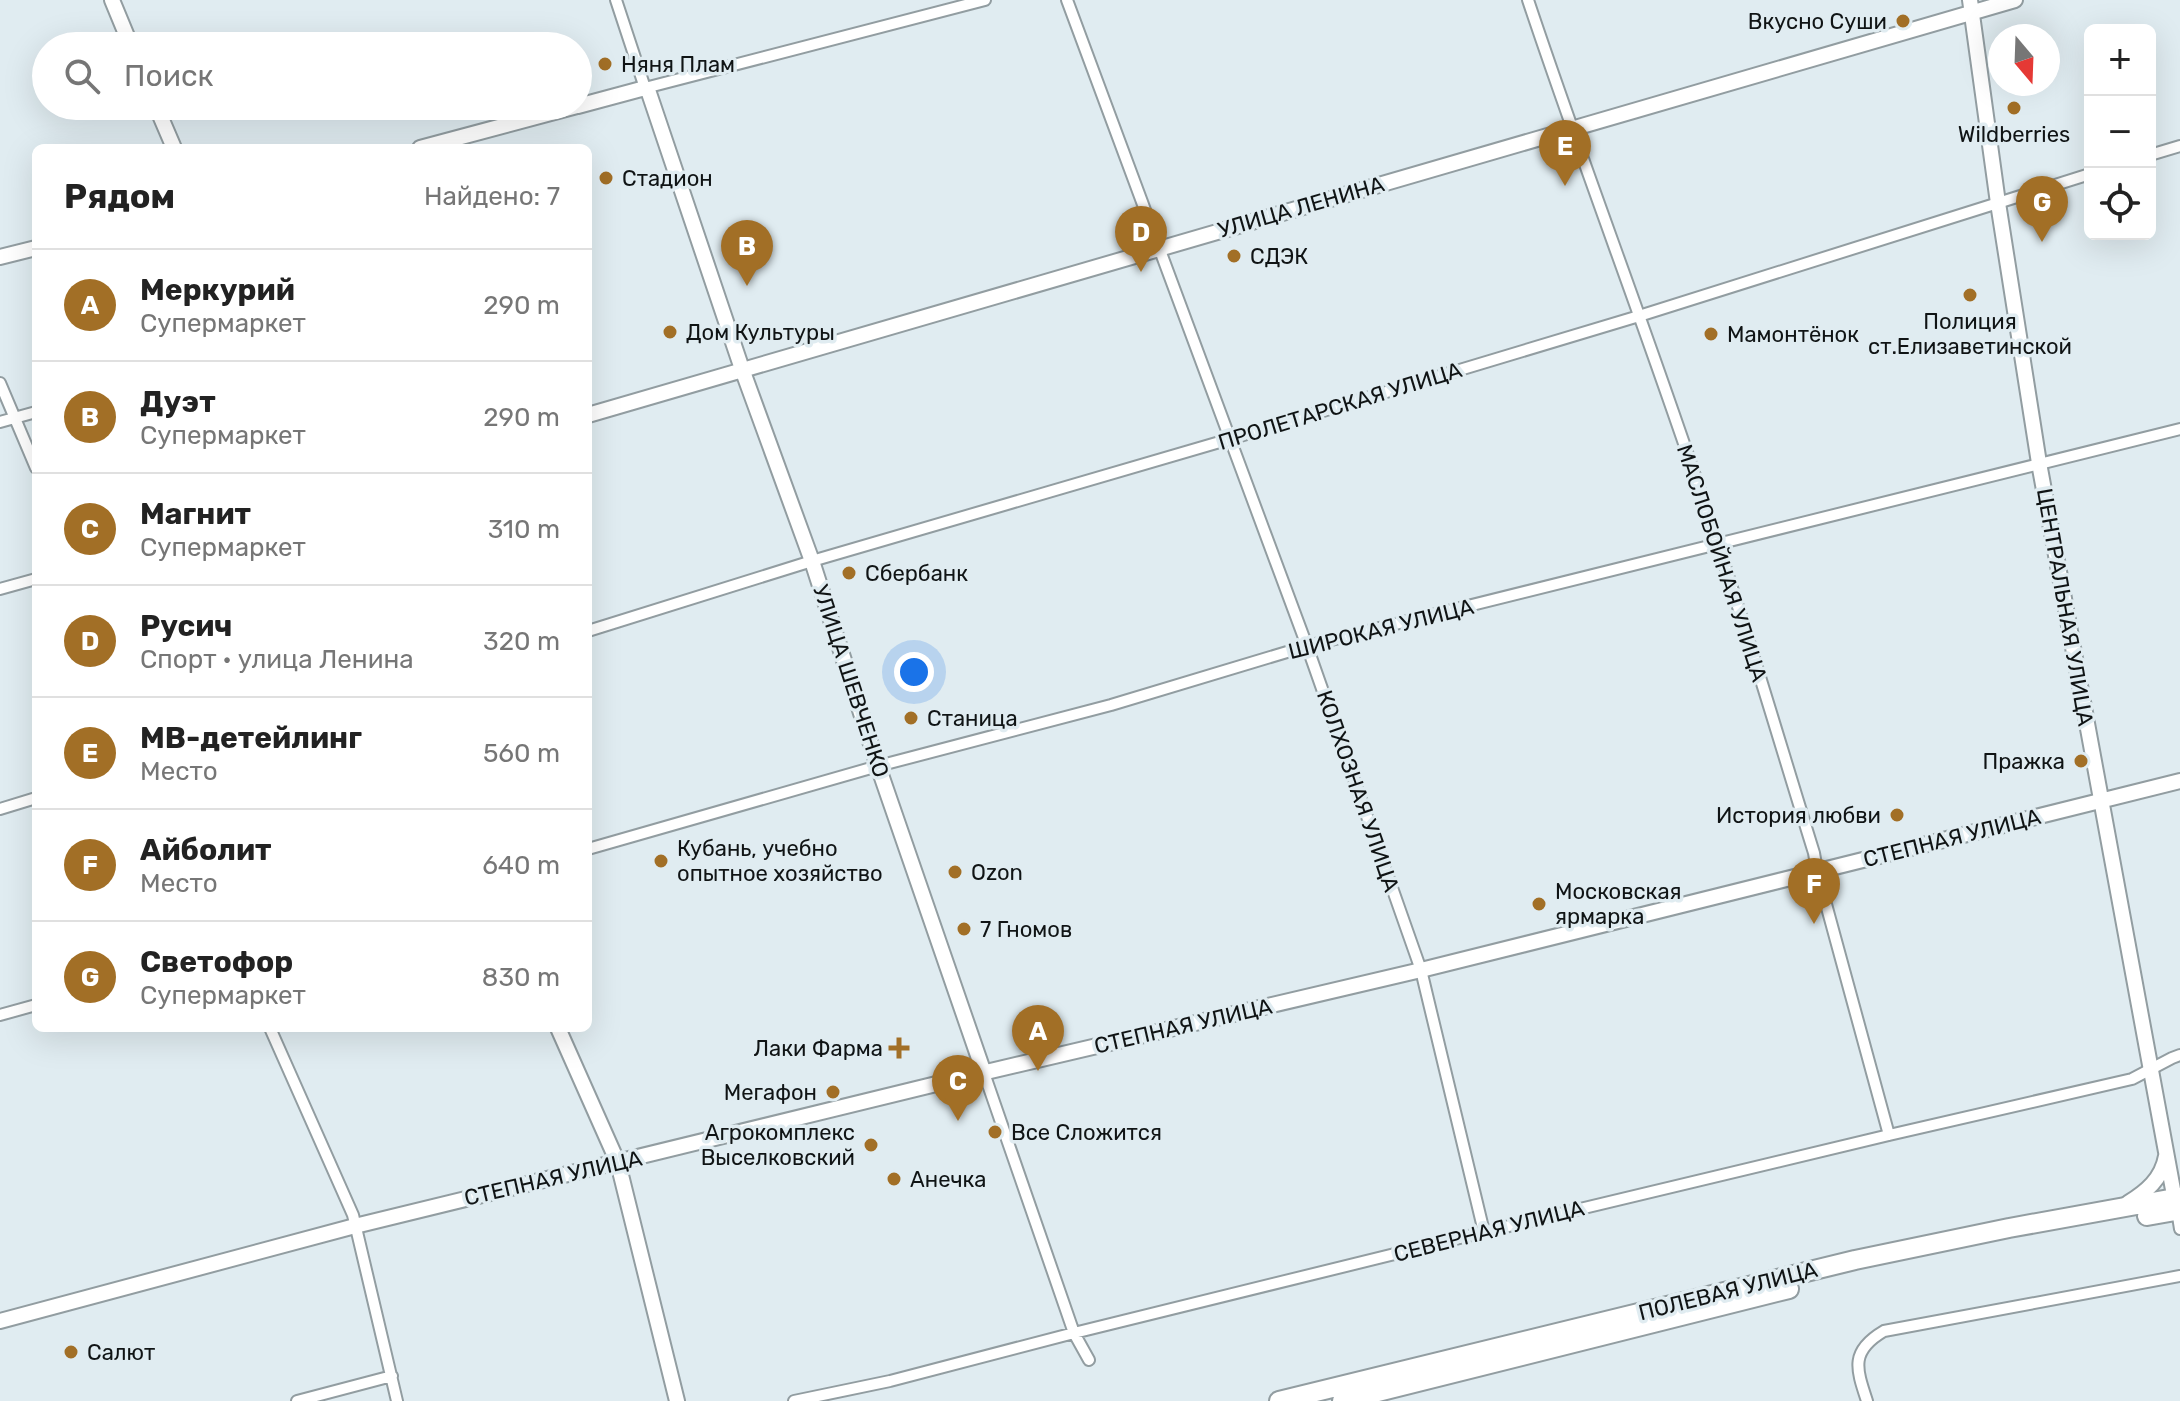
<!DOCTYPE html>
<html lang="ru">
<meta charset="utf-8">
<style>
:root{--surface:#fff;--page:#f2f2f2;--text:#222;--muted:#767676;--line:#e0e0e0;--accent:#a26f26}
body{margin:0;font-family:Rubik,sans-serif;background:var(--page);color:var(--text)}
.controls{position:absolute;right:24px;top:24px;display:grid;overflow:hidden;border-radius:12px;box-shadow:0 8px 32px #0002}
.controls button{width:72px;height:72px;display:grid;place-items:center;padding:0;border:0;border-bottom:2px solid var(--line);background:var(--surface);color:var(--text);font:40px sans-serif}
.compass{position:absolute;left:1988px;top:24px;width:72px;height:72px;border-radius:50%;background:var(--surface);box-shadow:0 8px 32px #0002;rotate:161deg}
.you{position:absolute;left:914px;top:672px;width:28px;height:28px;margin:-20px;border:6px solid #fff;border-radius:50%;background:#1a73e8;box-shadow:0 0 0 12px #1a73e833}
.badge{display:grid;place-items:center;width:52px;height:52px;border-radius:50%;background:var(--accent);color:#fff;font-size:26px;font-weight:700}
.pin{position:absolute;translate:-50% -66px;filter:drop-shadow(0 2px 4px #0008)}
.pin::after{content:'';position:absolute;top:42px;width:28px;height:24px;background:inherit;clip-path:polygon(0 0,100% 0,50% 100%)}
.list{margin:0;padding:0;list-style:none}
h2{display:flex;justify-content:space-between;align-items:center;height:104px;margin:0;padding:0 32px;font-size:34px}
h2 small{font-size:26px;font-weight:400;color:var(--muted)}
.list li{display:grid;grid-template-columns:52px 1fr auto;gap:24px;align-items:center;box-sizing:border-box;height:112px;padding:0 32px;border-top:2px solid var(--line)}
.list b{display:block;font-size:30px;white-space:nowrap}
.list p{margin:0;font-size:26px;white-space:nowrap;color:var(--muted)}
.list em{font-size:26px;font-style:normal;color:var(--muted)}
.icon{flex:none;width:44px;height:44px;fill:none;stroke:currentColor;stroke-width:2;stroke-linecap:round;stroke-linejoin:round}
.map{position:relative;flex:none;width:2180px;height:1401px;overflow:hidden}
.search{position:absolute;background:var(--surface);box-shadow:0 8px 32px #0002;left:32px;top:32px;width:560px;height:88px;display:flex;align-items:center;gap:20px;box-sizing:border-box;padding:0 28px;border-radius:44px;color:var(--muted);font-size:30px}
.panel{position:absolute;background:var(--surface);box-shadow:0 8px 32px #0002;left:32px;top:144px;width:560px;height:888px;border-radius:12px}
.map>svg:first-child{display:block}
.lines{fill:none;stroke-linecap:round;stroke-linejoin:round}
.street-casing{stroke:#929da1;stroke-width:14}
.secondary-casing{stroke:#929da1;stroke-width:18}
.highway-casing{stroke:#929da1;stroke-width:22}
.street{stroke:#fff;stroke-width:10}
.secondary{stroke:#fff;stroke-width:14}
.highway{stroke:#fff;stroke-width:18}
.poi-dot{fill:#a26f26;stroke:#e0ecf1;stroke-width:3}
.labels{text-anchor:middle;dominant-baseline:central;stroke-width:7;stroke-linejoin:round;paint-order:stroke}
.poi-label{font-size:22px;fill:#101415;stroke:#e0ecf1;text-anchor:start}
.street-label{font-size:22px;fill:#101415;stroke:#e0ecf1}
</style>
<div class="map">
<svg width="2180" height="1401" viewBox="0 0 2180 1401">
<rect width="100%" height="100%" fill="#e0ecf1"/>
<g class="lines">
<!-- street casing -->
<g class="street-casing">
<path id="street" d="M616 0 645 88 985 0
M1067 0 1307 646 1421 970 1484 1232
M1528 0C1589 183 1659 362 1718 545 1752 647 1782 750 1814 853L1817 871 1889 1135
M2150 155 2180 146
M0 383 36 468
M0 422 36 412
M0 589 36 579
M588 631 812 561 1230 439 1639 316 2090 174
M0 809 36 798
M588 849 878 766 1111 705 1307 646 2180 429
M0 1015 36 1005
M270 1028 353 1215 397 1401
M984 1073 1074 1333 1089 1360
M2177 1210 2180 1229
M297 1401 392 1376
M794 1401 890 1381 1074 1333 1484 1232 1889 1135 2132 1079 2172 1058 2180 1055
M1867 1401C1856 1368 1850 1351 1884 1331L2180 1276"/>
</g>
<!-- secondary casing -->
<g class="secondary-casing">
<path id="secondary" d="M112 0 131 46
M1970 0 1998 203 2039 463 2176 1206
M156 106 174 148
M578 106 645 88 649 93 742 369 812 561 878 766 984 1073
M420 148 577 106
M0 257 36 248
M588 415 2015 0
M558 1028 618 1163 677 1401
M2128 1203C2146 1192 2162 1179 2166 1156
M0 1321 355 1226 965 1077 1421 970 2180 781"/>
</g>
<!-- highway casing -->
<g class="highway-casing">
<path id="highway" d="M2147 1216 2180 1210
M1279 1401 1855 1260 2009 1228 2180 1197
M1342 1401 1789 1289"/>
</g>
<!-- street -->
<use href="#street" class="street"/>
<!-- secondary -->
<use href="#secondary" class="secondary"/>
<!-- highway -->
<use href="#highway" class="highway"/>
</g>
<!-- markers -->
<g class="poi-dot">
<circle cx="1903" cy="21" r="8"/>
<circle cx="605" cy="64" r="8"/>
<circle cx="2014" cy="108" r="8"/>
<circle cx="606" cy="178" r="8"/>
<circle cx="1234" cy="256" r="8"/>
<circle cx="1970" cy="295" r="8"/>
<circle cx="670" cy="332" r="8"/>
<circle cx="1711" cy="334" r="8"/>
<circle cx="849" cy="573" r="8"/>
<circle cx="911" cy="718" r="8"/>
<circle cx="2081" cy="761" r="8"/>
<circle cx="1897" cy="815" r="8"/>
<circle cx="661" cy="861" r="8"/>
<circle cx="955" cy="872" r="8"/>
<circle cx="1539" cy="904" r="8"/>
<circle cx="964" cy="929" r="8"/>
<path d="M895 1036h8v8h8v8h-8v8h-8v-8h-8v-8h8z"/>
<circle cx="833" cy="1092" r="8"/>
<circle cx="995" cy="1132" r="8"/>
<circle cx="871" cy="1145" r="8"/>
<circle cx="894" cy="1179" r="8"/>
<circle cx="71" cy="1352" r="8"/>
</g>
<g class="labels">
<!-- poi labels -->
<g class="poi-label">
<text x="1887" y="21" text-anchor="end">Вкусно Суши</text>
<text x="621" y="64">Няня Плам</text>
<text x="2014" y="134" text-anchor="middle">Wildberries</text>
<text x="622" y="178">Стадион</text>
<text x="1250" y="256">СДЭК</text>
<text x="1970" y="321" text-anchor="middle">Полиция<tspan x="1970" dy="25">ст.Елизаветинской</tspan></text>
<text x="686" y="332">Дом Культуры</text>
<text x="1727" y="334">Мамонтёнок</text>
<text x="865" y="573">Сбербанк</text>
<text x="927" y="718">Станица</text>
<text x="2065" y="761" text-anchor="end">Пражка</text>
<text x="1881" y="815" text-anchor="end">История любви</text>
<text x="677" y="848">Кубань, учебно<tspan x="677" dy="25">опытное хозяйство</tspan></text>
<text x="971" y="872">Ozon</text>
<text x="1555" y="891">Московская<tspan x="1555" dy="25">ярмарка</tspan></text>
<text x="980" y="929">7 Гномов</text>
<text x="883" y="1048" text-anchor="end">Лаки Фарма</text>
<text x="817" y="1092" text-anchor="end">Мегафон</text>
<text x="855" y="1132" text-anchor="end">Агрокомплекс<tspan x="855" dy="25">Выселковский</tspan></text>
<text x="1011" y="1132">Все Сложится</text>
<text x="910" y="1179">Анечка</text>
<text x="87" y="1352">Салют</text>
</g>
<!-- street labels -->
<g class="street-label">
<text transform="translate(1301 207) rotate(-16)">УЛИЦА ЛЕНИНА</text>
<text transform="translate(1340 406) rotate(-17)">ПРОЛЕТАРСКАЯ УЛИЦА</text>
<text transform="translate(1722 563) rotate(72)">МАСЛОБОЙНАЯ УЛИЦА</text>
<text transform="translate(2065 607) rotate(80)">ЦЕНТРАЛЬНАЯ УЛИЦА</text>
<text transform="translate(1381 629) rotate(-14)">ШИРОКАЯ УЛИЦА</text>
<text transform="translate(851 681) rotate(72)">УЛИЦА ШЕВЧЕНКО</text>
<text transform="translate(1358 791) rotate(71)">КОЛХОЗНАЯ УЛИЦА</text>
<text transform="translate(1952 838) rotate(-14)">СТЕПНАЯ УЛИЦА</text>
<text transform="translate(1183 1026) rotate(-13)">СТЕПНАЯ УЛИЦА</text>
<text transform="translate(553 1178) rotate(-13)">СТЕПНАЯ УЛИЦА</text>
<text transform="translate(1489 1231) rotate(-14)">СЕВЕРНАЯ УЛИЦА</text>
<text transform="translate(1728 1291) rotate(-14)">ПОЛЕВАЯ УЛИЦА</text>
</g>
</g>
</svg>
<div class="controls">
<button>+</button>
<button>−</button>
<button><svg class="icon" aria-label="locate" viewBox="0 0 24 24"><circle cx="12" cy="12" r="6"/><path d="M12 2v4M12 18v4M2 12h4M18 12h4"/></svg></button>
</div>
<svg class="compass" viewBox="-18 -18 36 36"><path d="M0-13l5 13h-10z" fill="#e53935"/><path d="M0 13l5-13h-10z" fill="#767676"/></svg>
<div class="you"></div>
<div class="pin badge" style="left:1038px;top:1071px">A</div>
<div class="pin badge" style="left:747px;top:286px">B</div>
<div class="pin badge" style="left:958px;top:1121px">C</div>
<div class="pin badge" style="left:1141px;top:272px">D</div>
<div class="pin badge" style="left:1565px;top:186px">E</div>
<div class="pin badge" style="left:1814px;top:924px">F</div>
<div class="pin badge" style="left:2042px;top:242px">G</div>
<div class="search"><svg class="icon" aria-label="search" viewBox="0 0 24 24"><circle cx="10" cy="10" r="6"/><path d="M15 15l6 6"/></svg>Поиск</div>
<section class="panel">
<h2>Рядом<small>Найдено: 7</small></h2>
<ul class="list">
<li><span class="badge">A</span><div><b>Меркурий</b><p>Супермаркет</p></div><em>290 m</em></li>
<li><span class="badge">B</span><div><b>Дуэт</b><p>Супермаркет</p></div><em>290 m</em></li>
<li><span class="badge">C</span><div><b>Магнит</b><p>Супермаркет</p></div><em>310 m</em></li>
<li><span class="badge">D</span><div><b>Русич</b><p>Спорт · улица Ленина</p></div><em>320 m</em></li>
<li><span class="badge">E</span><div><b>MB-детейлинг</b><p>Место</p></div><em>560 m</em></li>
<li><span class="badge">F</span><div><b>Айболит</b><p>Место</p></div><em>640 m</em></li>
<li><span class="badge">G</span><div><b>Светофор</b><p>Супермаркет</p></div><em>830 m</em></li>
</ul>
</section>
</div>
